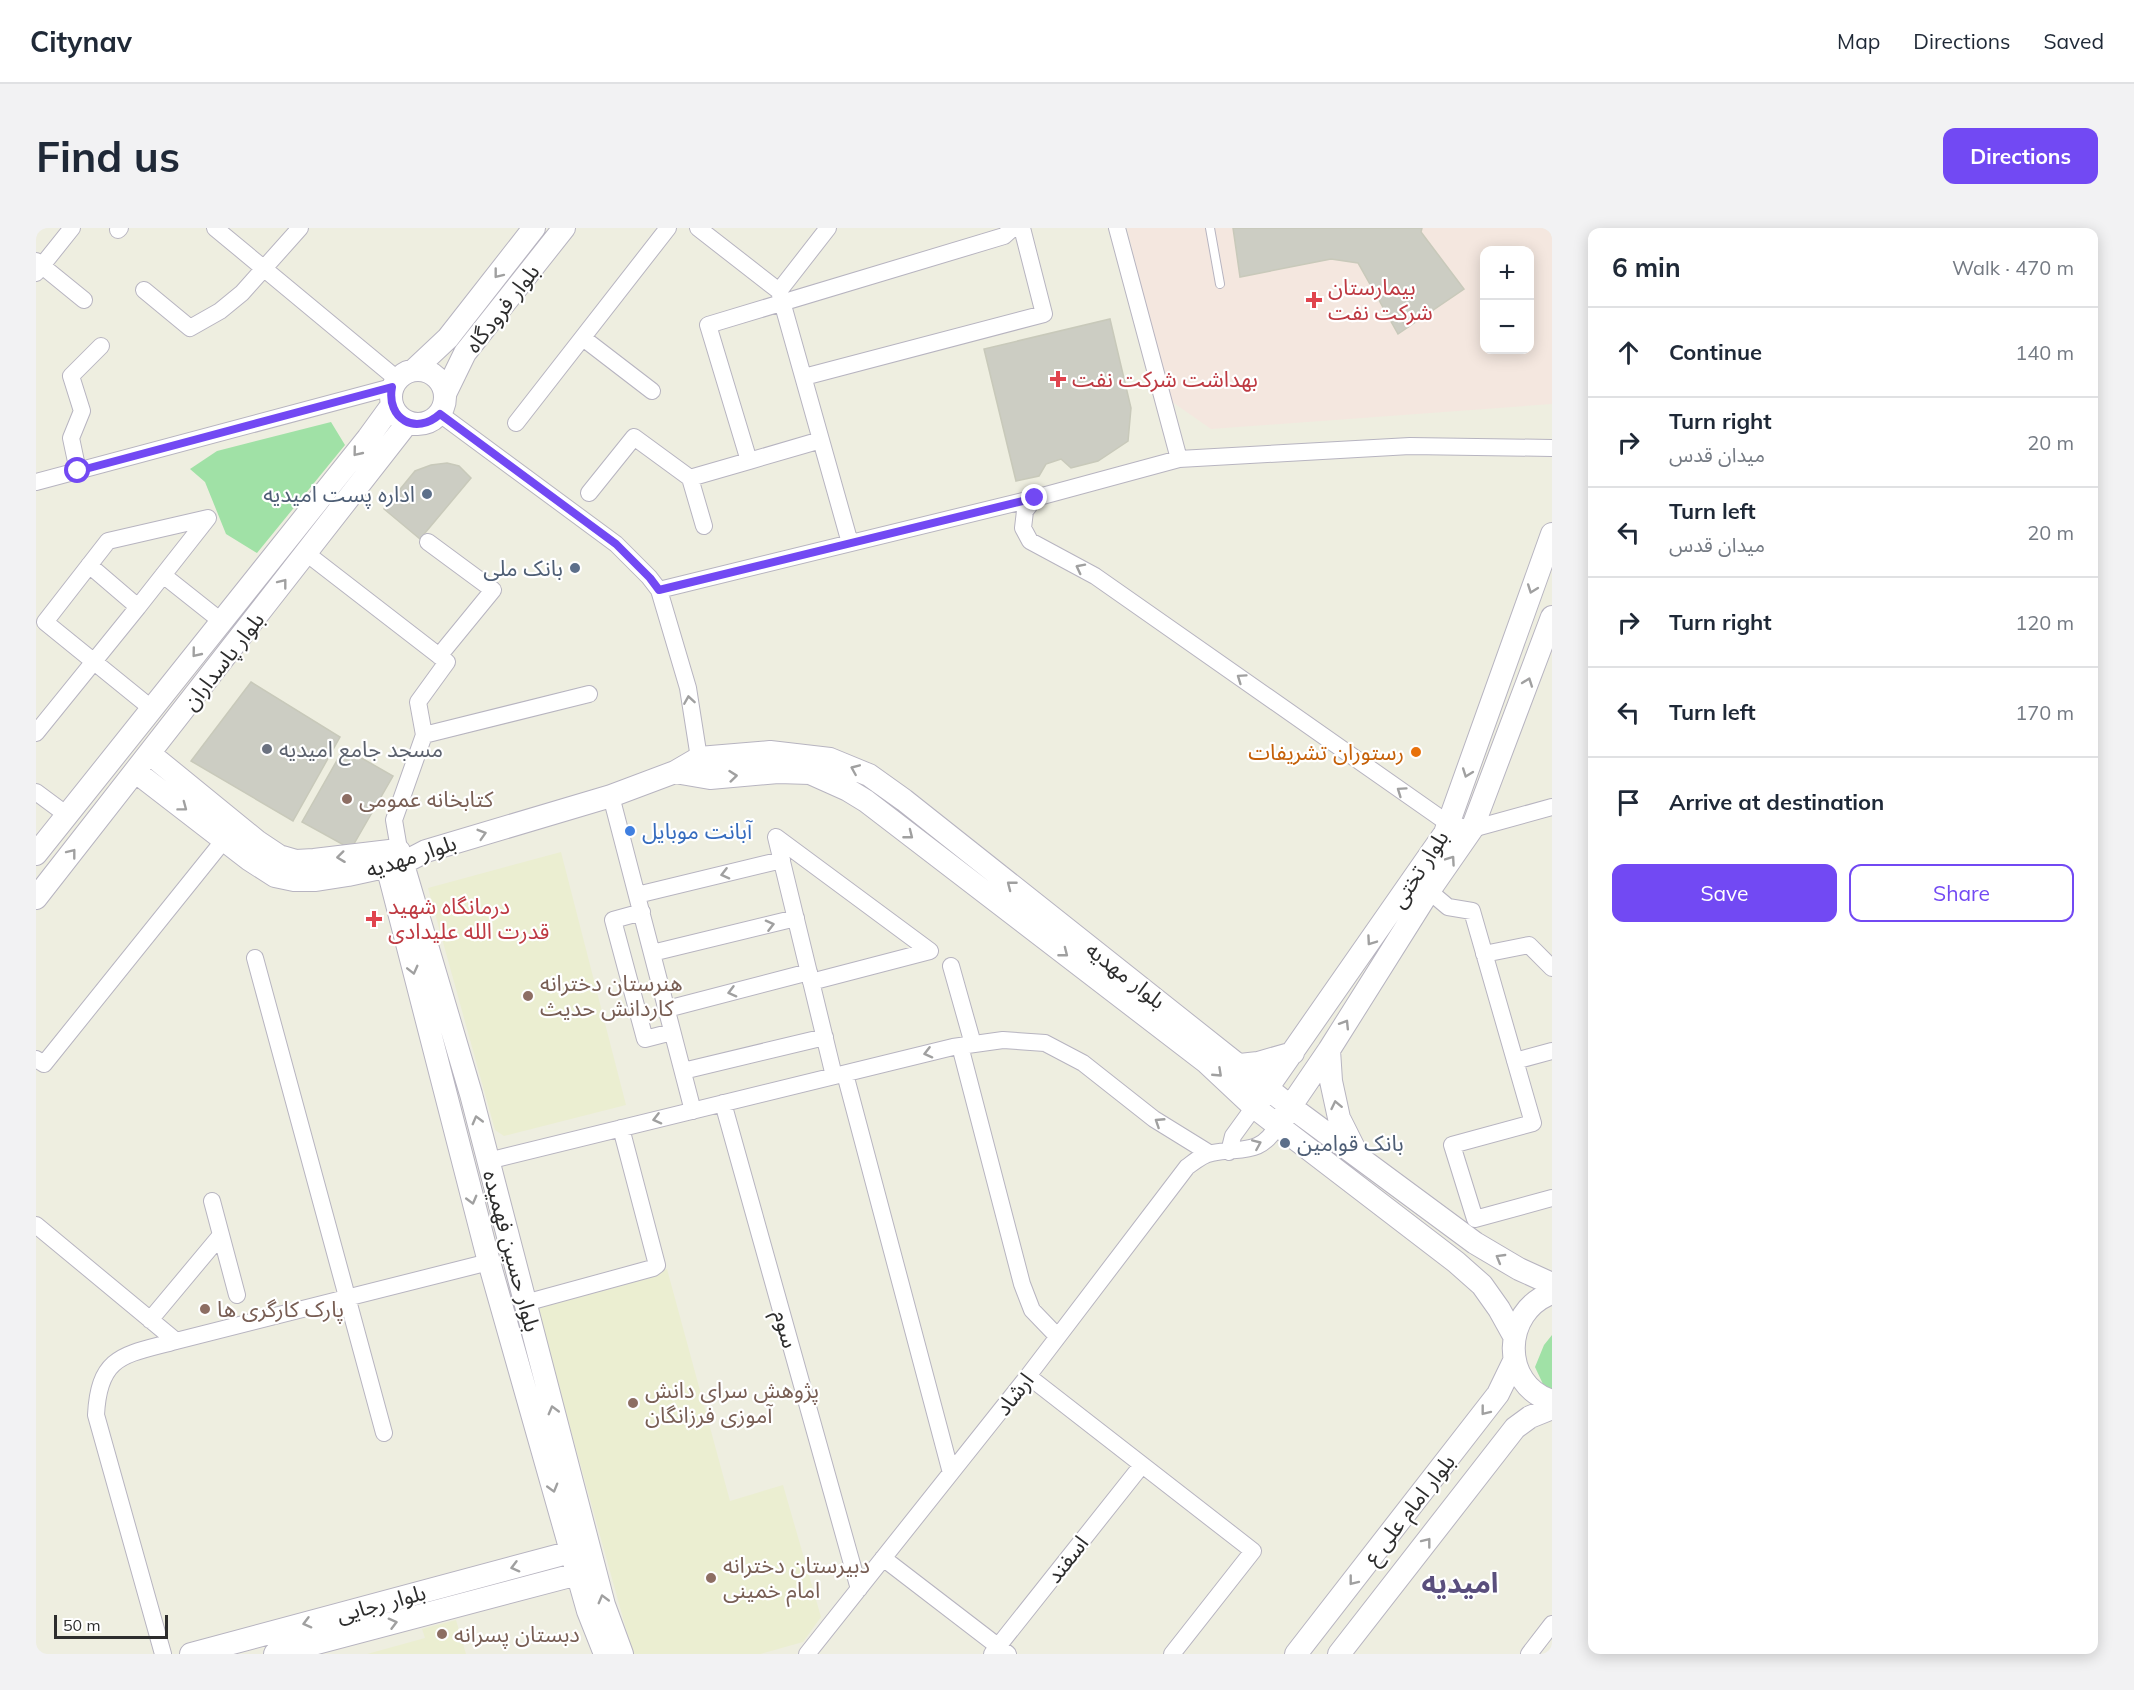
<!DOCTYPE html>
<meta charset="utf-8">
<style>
:root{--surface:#fff;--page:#f2f2f3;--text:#1f2937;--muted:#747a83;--line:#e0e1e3;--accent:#7249f3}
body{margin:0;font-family:Mulish,"Noto Sans Arabic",sans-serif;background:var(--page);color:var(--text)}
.controls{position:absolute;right:18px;top:18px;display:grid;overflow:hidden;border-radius:12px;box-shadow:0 3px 15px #0003}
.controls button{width:54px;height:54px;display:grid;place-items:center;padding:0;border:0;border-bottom:2px solid var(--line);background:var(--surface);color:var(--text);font:30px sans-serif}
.scale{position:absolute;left:18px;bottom:15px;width:114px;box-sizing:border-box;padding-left:6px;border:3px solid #2d2d2d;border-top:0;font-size:16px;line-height:21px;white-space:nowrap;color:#2d2d2d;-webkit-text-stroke:4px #fff;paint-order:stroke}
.stop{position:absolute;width:18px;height:18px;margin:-14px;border:4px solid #7249f3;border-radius:50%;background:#fff}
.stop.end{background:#7249f3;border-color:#fff;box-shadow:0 2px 6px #0008}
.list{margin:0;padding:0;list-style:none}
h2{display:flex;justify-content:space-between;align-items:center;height:78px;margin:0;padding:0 24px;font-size:26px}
h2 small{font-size:20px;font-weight:400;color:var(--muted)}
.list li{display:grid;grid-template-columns:39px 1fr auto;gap:18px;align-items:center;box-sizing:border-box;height:90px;padding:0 24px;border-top:2px solid var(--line)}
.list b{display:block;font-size:22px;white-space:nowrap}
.list p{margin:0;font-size:20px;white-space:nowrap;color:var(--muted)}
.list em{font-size:20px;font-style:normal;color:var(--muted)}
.actions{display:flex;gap:12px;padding:18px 24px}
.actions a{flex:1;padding:14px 0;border:2px solid var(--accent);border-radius:12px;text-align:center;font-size:21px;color:var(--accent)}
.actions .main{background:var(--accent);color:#fff}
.icon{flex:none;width:33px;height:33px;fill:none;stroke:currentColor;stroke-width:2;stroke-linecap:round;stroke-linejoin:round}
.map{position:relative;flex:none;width:1516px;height:1426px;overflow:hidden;border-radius:12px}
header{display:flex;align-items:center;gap:36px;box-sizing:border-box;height:84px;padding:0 30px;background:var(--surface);border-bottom:2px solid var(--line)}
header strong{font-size:28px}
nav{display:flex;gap:33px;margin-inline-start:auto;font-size:21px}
.intro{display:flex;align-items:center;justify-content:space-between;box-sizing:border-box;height:144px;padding:0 36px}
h1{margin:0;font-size:42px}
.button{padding:15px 27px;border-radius:12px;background:var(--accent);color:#fff;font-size:21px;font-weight:700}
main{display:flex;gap:36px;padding:0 36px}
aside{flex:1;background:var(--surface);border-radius:12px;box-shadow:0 3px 15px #0003}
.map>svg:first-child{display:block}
.education{fill:#ebeed1}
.medical{fill:#f4e7df;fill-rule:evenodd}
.green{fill:#a0e1a6}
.building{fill:#cccdc3;stroke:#c8c9ba;stroke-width:1.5}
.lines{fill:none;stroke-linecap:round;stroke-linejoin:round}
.lane-casing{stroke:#b7b4c0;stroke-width:10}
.street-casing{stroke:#b7b4c0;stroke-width:18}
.secondary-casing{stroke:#b7b4c0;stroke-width:24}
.lane{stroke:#fff;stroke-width:8}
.street{stroke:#fff;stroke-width:16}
.secondary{stroke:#fff;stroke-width:22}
.oneway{stroke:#a0a0a0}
.route{stroke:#7249f3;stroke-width:8}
.health-dot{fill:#e0444e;stroke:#fff;stroke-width:2}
.service-dot{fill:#5c6f8a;stroke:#fff;stroke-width:2}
.worship-dot{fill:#6b7280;stroke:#fff;stroke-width:2}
.food-dot{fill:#e8710a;stroke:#fff;stroke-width:2}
.education-dot{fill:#8d6e63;stroke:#fff;stroke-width:2}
.shop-dot{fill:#3f7fe0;stroke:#fff;stroke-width:2}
.labels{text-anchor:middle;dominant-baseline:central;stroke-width:4.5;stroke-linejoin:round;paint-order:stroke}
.health-label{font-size:22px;fill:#be3a42;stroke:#fff;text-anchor:start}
.street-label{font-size:22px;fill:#2d2d2d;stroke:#fff}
.service-label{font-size:22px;fill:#4e5e75;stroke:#fff;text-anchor:end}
.worship-label{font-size:22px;fill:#5b616d;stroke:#fff;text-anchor:start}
.food-label{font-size:22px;fill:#c56008;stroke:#fff;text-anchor:end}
.education-label{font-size:22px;fill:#785e54;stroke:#fff;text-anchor:start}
.shop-label{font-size:22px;fill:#366cbe;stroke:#fff;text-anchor:start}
.district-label{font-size:28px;font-weight:bold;fill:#5a4f7d;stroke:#fff}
</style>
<header>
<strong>Citynav</strong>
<nav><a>Map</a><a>Directions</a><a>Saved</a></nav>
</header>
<div class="intro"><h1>Find us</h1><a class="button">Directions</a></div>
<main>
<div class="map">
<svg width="1516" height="1426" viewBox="0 0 1516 1426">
<rect width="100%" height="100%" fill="#eeeee0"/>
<!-- education -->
<path class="education" d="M525 624 590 877 468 908 459 902 392 660Z
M631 1041 694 1273 747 1257 785 1389 767 1414 724 1426H597L500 1077Z
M420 1392 430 1426H331L389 1410 386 1401Z"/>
<!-- medical -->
<path class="medical" d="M1091 0H1516V176L1175 201 1132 171ZM1448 22H1494V122H1448Z"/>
<!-- green -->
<path class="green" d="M295 194 309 217 221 325 190 306 169 254 154 241 181 223Z
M1516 1107V1169H1513L1499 1139 1508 1117Z"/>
<!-- building -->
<path class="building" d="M1197 0H1386L1385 4 1428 61 1362 106 1322 35 1295 31 1204 49Z
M1074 91 1095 180 1092 213 1062 233 1035 240 1025 231 1010 236 1003 248 980 253 948 121Z
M411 235 423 238 435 250 384 311 348 281 379 243 395 237Z
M215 454 304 509 257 593 155 533Z
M308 520 357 548 315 621 266 594Z"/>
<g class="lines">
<!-- lane casing -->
<g class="lane-casing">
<path id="lane" d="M1174 0 1184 56"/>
</g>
<!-- street casing -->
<g class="street-casing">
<path id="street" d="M179 0 361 151
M662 0 743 63 814 315
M1081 0 1143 231
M82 2 84 0
M0 33 48 72
M0 45 36 0
M108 62 154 100 184 83 206 65 264 0
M743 63 792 0
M547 110 616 163
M768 149 1008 86 986 0
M404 186 580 316 613 349 623 362 652 460 663 530
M480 195 632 0
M785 212 713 233 672 97 968 8 977 0
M42 243 35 210 46 183 35 148 65 118
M654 250 668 298
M0 254 356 159
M553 265 598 209 654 250 713 233
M999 270 989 283 987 300 994 313 1059 348 1413 596 1436 601 1516 579
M392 314 457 362 403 428
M270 325 411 434 382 474 388 507
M53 337 102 379 172 290 72 313 9 394 115 480
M127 347 185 393
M623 362 999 270 1143 231 1374 218 1516 220
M0 505 102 379
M0 564 31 587
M575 568 657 883
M363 621 358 592 388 507 553 466
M1393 663 1412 679 1436 683 1497 895 1416 917 1439 991 1516 970
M601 667 746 632
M606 684 577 692 609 811 636 804
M616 725 760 690
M1448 726 1493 717 1516 740
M219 730 348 1205
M915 738 937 816
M775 754 894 723 740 609 798 848
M631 781 773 744
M924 818 986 1056 996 1082 1021 1108
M0 831 8 836 188 612
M1479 833 1516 823
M647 843 789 809
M809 846 915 1245
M687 875 823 1361
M1193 924 1197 908 1218 879
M452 933 917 819 967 812 1009 815 1047 835 1118 891 1173 925
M176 973 201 1067
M0 997 140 1113C89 1127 63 1126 60 1187L127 1426
M489 1075 617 1040 621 1037 585 900
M114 1092 185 1007
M140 1113 453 1034
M992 1148 1217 1323 1136 1426
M847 1330 972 1426
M771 1426 992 1148 1151 939C1158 934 1167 926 1176 925 1206 919 1224 928 1242 897
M956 1426 1106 1237
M1493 1426 1516 1396"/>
</g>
<!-- secondary casing -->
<g class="secondary-casing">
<path id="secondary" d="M379 141 412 110 498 0
M355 169a27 27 0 1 1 54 0a27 27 0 1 1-54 0Z
M410 164 429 125 528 0
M114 526 222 614 243 628 260 633 278 632 362 622
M100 544 214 632 239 648 258 652H280L312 647 367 635 390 623 575 568 639 544 663 530 734 524 794 531 833 547 868 572 1255 879 1439 1015 1483 1041 1516 1056
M639 544 674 550 742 544 774 545 812 562 830 573 1170 834 1218 879 1420 1034 1446 1057 1463 1081 1478 1108
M363 623 435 866 568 1377 586 1426
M0 626 332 210 356 177
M348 626 453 1034 552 1383 569 1426
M0 670 372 194
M1293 822 1295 853 1303 890 1320 924
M1204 837 1222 835 1257 825
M1223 872 1409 605 1516 306
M1246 891 1293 822 1393 663 1436 601 1516 389
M1516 1065C1466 1083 1464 1157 1516 1173
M155 1426 550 1320
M239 1426 557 1342
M1260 1426 1462 1166 1478 1133
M1303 1426 1479 1200 1494 1189 1516 1180"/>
</g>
<!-- lane -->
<use href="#lane" class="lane"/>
<!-- street -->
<use href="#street" class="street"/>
<!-- secondary -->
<use href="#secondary" class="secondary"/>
</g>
<!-- one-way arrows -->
<defs><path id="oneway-chevron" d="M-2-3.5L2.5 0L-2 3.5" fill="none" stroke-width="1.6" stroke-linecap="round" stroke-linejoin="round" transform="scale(1.5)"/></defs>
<g class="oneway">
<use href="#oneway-chevron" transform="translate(462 46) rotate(128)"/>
<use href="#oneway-chevron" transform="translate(321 224) rotate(129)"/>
<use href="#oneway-chevron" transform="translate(1044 340) rotate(-153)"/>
<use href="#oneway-chevron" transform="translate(247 355) rotate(-52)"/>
<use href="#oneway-chevron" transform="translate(1496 361) rotate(110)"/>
<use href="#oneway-chevron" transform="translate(160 425) rotate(129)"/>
<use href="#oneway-chevron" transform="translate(1205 450) rotate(-145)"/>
<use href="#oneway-chevron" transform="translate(1492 454) rotate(-70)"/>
<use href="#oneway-chevron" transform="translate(653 472) rotate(-99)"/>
<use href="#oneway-chevron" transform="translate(819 541) rotate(-157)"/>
<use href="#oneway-chevron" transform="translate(1431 545) rotate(110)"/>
<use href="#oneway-chevron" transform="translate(697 548) rotate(-6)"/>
<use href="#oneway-chevron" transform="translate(1365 563) rotate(-145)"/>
<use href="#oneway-chevron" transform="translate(147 579) rotate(37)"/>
<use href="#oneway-chevron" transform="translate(446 606) rotate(-17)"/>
<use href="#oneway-chevron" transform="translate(873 607) rotate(38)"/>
<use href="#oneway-chevron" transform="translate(36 625) rotate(-52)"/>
<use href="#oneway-chevron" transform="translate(305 629) rotate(173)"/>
<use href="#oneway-chevron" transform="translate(1415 632) rotate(-55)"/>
<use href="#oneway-chevron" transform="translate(689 646) rotate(166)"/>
<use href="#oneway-chevron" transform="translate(975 657) rotate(-142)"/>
<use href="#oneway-chevron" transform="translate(734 697) rotate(-14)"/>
<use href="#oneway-chevron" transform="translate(1335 713) rotate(125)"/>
<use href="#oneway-chevron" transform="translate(1028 725) rotate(38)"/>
<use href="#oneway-chevron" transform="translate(377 742) rotate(76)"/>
<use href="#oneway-chevron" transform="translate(696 764) rotate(165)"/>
<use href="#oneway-chevron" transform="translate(1309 796) rotate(-58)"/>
<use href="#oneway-chevron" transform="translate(892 825) rotate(166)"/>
<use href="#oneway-chevron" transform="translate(1182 845) rotate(43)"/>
<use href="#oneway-chevron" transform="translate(1300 877) rotate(-102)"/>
<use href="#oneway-chevron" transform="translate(621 891) rotate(166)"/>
<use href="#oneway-chevron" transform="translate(441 892) rotate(-105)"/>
<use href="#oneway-chevron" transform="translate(1123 894) rotate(-147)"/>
<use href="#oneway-chevron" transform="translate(1221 916) rotate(-23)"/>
<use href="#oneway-chevron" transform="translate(436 972) rotate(75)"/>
<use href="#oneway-chevron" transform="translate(1464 1030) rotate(-150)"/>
<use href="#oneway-chevron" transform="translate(517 1182) rotate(-105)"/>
<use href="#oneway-chevron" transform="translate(1449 1183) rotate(128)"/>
<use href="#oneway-chevron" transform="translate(517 1260) rotate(74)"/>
<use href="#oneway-chevron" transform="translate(1391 1314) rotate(-52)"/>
<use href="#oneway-chevron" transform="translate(479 1339) rotate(165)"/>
<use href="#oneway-chevron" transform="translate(1317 1353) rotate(128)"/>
<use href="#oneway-chevron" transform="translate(567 1371) rotate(-105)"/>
<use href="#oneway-chevron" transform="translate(271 1395) rotate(165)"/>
<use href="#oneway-chevron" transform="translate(357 1395) rotate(-15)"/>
</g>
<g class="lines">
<!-- route -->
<path class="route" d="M42 243 356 159C350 191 380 208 404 186L580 316 614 350 623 362 999 270"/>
</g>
<!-- markers -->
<g class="health-dot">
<path d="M1275 63h6v6h6v6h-6v6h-6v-6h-6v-6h6z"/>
<path d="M1019 142h6v6h6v6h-6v6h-6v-6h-6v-6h6z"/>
<path d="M335 682h6v6h6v6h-6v6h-6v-6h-6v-6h6z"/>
</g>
<g class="service-dot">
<circle cx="391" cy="266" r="6"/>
<circle cx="539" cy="340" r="6"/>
<circle cx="1249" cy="915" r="6"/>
</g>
<circle class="worship-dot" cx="231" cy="521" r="6"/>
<circle class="food-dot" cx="1380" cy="524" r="6"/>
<g class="education-dot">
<circle cx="311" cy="571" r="6"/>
<circle cx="492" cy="768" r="6"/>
<circle cx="169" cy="1081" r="6"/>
<circle cx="597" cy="1175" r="6"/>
<circle cx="675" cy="1350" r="6"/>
<circle cx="406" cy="1406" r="6"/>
</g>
<circle class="shop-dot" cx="594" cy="603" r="6"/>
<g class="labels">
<!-- health labels -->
<g class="health-label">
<text x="1292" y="59">بیمارستان<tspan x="1292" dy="25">شرکت نفت</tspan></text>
<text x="1036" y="151">بهداشت شرکت نفت</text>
<text x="352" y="678">درمانگاه شهید<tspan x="352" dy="25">قدرت الله علیدادی</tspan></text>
</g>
<!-- street labels -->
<g class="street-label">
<text transform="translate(466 80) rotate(-52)">بلوار فرودگاه</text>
<text transform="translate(187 433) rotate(-52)">بلوار پاسداران</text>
<text transform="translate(375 628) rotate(-18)">بلوار مهدیه</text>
<text transform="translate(1383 641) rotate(-57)">بلوار تختی</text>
<text transform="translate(1090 747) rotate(38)">بلوار مهدیه</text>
<text transform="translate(476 1023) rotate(75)">بلوار حسین فهمیده</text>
<text transform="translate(750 1101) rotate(74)">سوم</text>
<text transform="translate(978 1166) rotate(-52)">ارشاد</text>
<text transform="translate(1373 1281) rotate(-52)">بلوار امام علی ع</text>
<text transform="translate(1031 1331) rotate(-52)">اسفند</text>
<text transform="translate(345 1375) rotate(-15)">بلوار رجایی</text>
</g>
<!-- service labels -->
<g class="service-label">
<text x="379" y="266">اداره پست امیدیه</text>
<text x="527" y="340">بانک ملی</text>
<text x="1261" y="915" text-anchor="start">بانک قوامین</text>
</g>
<!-- worship labels -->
<g class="worship-label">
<text x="243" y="521">مسجد جامع امیدیه</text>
</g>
<!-- food labels -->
<g class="food-label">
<text x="1368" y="524">رستوران تشریفات</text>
</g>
<!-- education labels -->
<g class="education-label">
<text x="323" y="571">کتابخانه عمومی</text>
<text x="504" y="755">هنرستان دخترانه<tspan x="504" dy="25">کاردانش حدیث</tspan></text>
<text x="181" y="1081">پارک کارگری ها</text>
<text x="609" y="1162">پژوهش سرای دانش<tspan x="609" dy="25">آموزی فرزانگان</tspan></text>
<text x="687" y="1337">دبیرستان دخترانه<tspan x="687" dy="25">امام خمینی</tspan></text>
<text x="418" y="1406">دبستان پسرانه</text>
</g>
<!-- shop labels -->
<g class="shop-label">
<text x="606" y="603">آبانت موبایل</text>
</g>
<!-- district labels -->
<g class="district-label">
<text x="1424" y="1354">امیدیه</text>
</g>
</g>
</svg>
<div class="controls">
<button>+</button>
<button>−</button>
</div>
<div class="scale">50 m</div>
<div class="stop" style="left:42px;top:243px"></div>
<div class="stop end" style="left:999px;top:270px"></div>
</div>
<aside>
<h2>6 min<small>Walk · 470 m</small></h2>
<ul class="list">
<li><svg class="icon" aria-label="ahead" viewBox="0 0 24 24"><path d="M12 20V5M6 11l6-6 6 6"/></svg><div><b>Continue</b></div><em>140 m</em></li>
<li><svg class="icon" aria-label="right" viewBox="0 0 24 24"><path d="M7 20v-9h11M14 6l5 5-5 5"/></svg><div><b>Turn right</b><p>میدان قدس</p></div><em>20 m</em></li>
<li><svg class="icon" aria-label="left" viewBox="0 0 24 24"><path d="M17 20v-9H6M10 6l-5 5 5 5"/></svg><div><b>Turn left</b><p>میدان قدس</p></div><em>20 m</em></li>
<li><svg class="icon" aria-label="right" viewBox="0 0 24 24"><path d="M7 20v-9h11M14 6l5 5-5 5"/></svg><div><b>Turn right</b></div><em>120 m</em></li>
<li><svg class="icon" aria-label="left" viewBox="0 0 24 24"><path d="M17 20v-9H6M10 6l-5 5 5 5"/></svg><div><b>Turn left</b></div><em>170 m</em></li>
<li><svg class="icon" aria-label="arrive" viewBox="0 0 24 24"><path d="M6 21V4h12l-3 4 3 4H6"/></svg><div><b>Arrive at destination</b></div></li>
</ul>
<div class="actions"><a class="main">Save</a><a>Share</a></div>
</aside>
</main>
